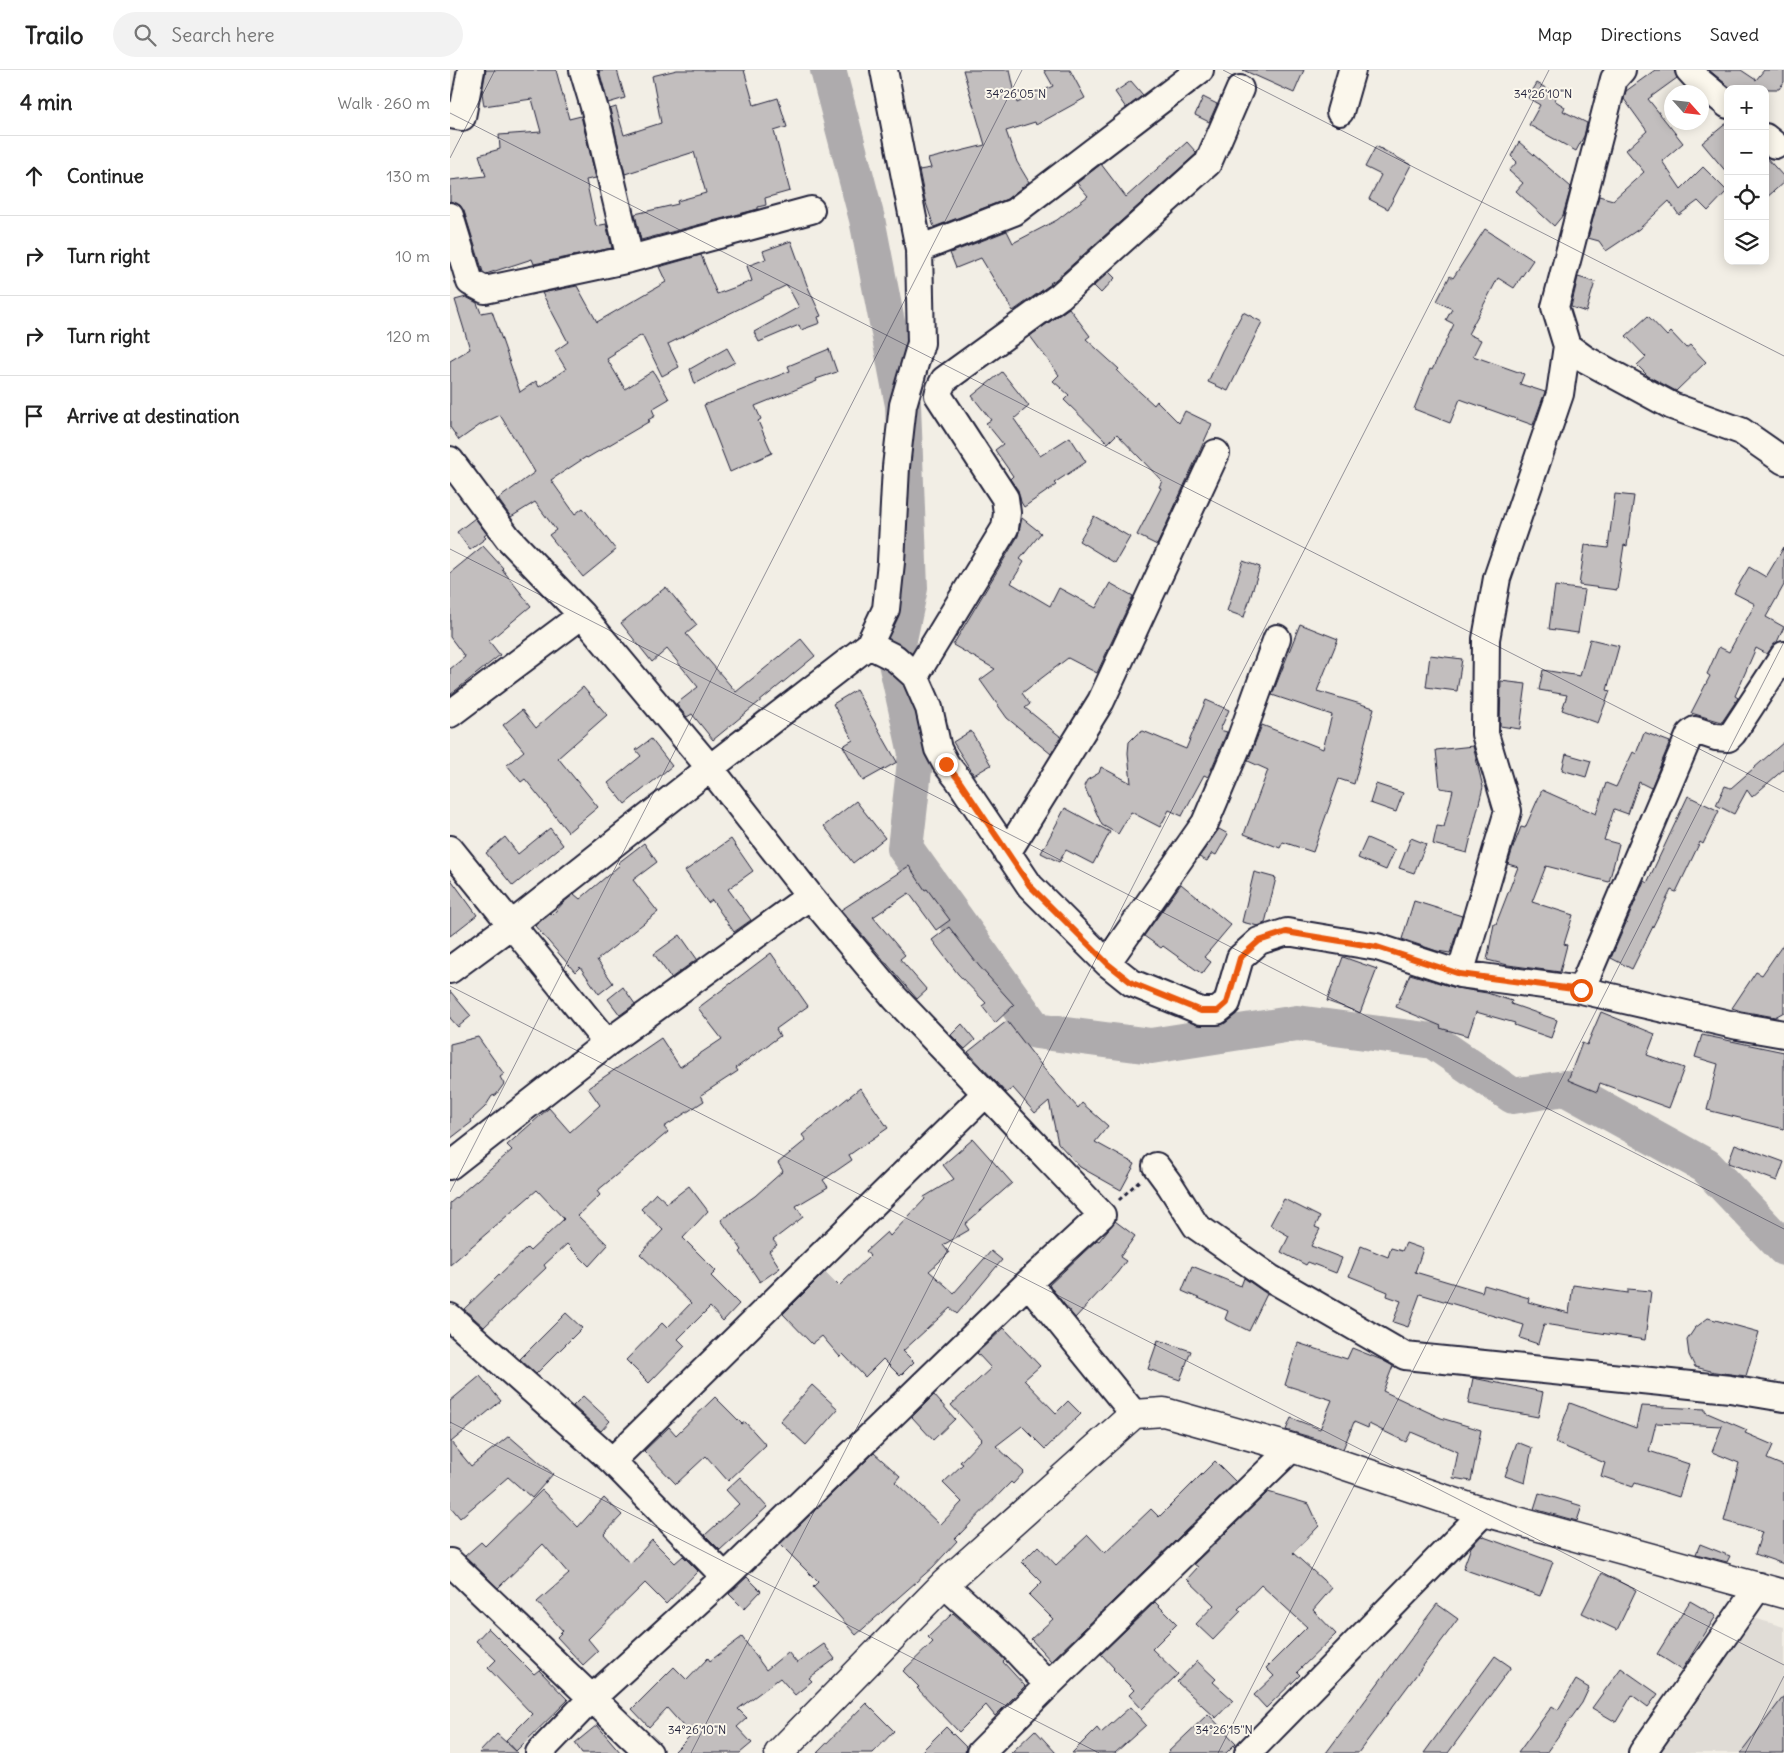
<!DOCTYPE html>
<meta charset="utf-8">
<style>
:root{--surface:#fff;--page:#f2f2f2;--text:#222;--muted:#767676;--line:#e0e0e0}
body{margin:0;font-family:Delius,sans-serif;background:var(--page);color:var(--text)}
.controls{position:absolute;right:15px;top:15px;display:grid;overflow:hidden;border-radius:10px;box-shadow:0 2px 12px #0003}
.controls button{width:45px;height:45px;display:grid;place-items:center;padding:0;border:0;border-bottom:1px solid var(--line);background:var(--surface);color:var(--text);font:25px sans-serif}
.compass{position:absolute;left:1214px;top:15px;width:45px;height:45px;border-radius:50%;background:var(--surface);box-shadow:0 2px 12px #0003;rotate:117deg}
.stop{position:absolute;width:15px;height:15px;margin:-11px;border:4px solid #ea580c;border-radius:50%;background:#fff}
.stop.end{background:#ea580c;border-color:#fff;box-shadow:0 1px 5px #0008}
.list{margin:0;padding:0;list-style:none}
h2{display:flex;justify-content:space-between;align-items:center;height:65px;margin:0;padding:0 20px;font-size:21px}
h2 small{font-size:16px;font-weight:400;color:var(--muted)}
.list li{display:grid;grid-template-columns:32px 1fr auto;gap:15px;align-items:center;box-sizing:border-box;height:80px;padding:0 20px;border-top:1px solid var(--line)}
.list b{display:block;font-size:19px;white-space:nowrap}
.list em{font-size:16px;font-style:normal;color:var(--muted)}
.icon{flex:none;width:28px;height:28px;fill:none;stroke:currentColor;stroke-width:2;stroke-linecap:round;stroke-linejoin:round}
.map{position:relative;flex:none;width:1334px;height:1683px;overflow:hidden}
header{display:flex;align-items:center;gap:30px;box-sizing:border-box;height:70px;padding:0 25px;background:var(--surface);border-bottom:1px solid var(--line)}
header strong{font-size:24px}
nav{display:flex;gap:28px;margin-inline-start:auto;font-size:18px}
.search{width:350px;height:45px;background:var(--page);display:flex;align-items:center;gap:12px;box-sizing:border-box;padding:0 18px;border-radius:28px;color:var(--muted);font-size:19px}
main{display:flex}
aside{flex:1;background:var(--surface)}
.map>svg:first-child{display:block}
.built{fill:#e0dcd6}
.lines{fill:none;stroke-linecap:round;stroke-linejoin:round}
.river{stroke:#aeabad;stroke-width:36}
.building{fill:#c2bebe;stroke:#22223b}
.minor-casing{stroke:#22223b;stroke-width:30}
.major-casing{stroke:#22223b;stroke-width:31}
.path{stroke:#22223b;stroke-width:3;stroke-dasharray:4 4;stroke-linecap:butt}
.minor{stroke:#fbf7ec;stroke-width:26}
.major{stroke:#fbf7ec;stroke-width:28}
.route{stroke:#ea580c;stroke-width:6}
.ticks{fill:none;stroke:#22223b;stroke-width:1;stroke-opacity:0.45}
.ticks-label{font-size:12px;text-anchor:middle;fill:#22223b;stroke:#fbf7ec;stroke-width:4;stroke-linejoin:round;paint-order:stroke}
</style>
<header>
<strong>Trailo</strong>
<div class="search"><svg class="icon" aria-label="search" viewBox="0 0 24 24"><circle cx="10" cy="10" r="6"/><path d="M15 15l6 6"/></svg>Search here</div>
<nav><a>Map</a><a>Directions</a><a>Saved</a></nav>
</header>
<main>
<aside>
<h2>4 min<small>Walk · 260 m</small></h2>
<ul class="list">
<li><svg class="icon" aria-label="ahead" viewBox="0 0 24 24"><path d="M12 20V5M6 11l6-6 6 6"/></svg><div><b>Continue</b></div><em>130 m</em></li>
<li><svg class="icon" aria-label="right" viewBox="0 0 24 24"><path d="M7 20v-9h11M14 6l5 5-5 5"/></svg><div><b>Turn right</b></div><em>10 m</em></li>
<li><svg class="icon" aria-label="right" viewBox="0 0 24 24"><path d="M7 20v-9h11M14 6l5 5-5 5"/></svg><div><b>Turn right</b></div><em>120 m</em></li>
<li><svg class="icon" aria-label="arrive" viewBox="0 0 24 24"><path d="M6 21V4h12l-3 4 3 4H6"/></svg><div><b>Arrive at destination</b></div></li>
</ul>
</aside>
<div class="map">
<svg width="1334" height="1683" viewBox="0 0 1334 1683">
<rect width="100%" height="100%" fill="#f2eee5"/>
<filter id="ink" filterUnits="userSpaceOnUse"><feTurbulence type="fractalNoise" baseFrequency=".02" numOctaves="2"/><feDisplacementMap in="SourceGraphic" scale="10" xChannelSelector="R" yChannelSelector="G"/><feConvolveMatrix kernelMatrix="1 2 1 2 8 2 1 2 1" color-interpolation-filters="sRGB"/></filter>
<g filter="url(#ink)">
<!-- built -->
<path class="built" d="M1297 1546 1334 1557V1683H1201Z"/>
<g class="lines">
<!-- river -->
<path class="river" d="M378 0 417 149 453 335 460 518 445 588 466 683 455 778 586 961 701 976 847 953 983 971 1063 1026 1115 1018 1256 1096 1334 1178"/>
</g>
<!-- building -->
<path class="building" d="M36 0H106L119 49 131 46 146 108 136 110 146 156 156 154 162 178 84 194 82 189 36 204 33 202 14 141 10 135 0 131V110L36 106 29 85 50 79 49 65 91 62 82 29 34 36 32 23Z
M149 0H167L175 28 158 33Z
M227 0H294L304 35 328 28 337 57 324 61 340 121 315 128 316 135 308 137V139L191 170 185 144 228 134 227 131 256 123 244 82 175 104 160 39 166 37 174 65 211 53 202 6Z
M513 0H560L567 33 603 16 594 0H620L635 28 586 55 585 52 556 61 567 92 579 112 557 129 484 157 475 130 469 100 481 98 478 89 535 75Z
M793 0H854L844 23Z
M1205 0H1224L1227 8 1198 29 1233 73 1212 91 1231 119 1253 97 1277 121 1258 141 1248 131 1229 145 1219 131 1189 159 1156 181 1149 171 1138 168 1149 126 1163 130 1194 102 1176 80 1197 61 1174 29 1176 21Z
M1259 0H1291L1306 10 1314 0H1334V12L1329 19H1282Z
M681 11 693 25 676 38 665 22Z
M1087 13 1108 25 1104 30 1115 37 1113 41 1137 53 1134 66 1126 81 1079 55 1090 35 1078 28Z
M753 27 767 34 759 52 745 45Z
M1278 52V104L1252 73Z
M737 72 746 82V84L605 210 600 213 601 214 563 241 531 188 506 198 500 183 557 161 563 173 607 150 638 126 627 113 651 94 676 127Z
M1069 72 1121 117 1113 145 1104 156 1066 121 1073 113 1059 101 1067 92 1061 86Z
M926 76 961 95 938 139 919 129 931 105 915 97Z
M1315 86 1334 107V112L1315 129Z
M1035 159 1083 190 1064 218 1048 208 1018 264 1031 270 1023 286 1074 304 1070 314 1095 322 1083 355 1010 329 1000 353 964 339 980 299 982 300 1004 254 996 250 1002 239 987 231 1000 206 1003 208Z
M341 171 357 215 371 246 368 247 370 253 351 260 349 255 309 272 304 262 349 237 337 215 218 274 229 297 212 306 192 265 164 282 165 284 157 289 175 319 203 301 219 329 202 339 205 346 198 350 200 351 137 388 136 387 101 410 125 444 133 438 166 480 133 507 99 465 106 460 85 432 61 447 48 429 85 402 50 345 30 355 9 370 0 357V291L20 279 5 230 16 227 27 233 31 243 42 241 70 322 86 311 89 317 116 299 105 281 118 272 92 223 127 216 147 252 216 212 209 197 251 185 267 224 302 211 297 196 316 189 313 181Z
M659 202 665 208 651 223 644 216Z
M1128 207 1145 212 1136 242 1121 237Z
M619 238 640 266 636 269 669 299 667 301 704 335 707 331 729 353 735 341 762 354 707 475 687 465 711 418 709 417 712 411 667 364 658 373 614 330 619 325 603 311 609 305 580 266Z
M793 242 812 252 778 321 758 312 772 281Z
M1198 246 1217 266 1221 262 1236 278 1240 275 1256 292 1226 321 1198 306 1187 295 1196 287 1176 266Z
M277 278 285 292 245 314 240 299Z
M379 279 387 302 366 309 367 311 305 336 311 349 308 351 322 383 280 402 254 335 340 301 338 296Z
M552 302 579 336 564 349 590 386 620 367 636 392 604 413 606 415 574 437 571 432 568 420 560 409 563 406 545 380 553 374 536 353 541 350 522 326Z
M1165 424 1184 426 1177 476 1174 475 1167 520 1129 515 1135 475 1158 478Z
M644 446 680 467 665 493 629 471Z
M25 448 37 464 34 466 36 468 20 480 7 462Z
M572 448 591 463 570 489 574 492 561 513 600 536 609 518 646 538 660 513 683 526 647 603 618 588 572 623 580 634 575 638 611 667 601 684 557 648 530 610 545 599 503 575 568 466Z
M33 476 53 498 52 499 81 536 39 571 50 585 0 625V599L15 587 0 567V503Z
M1334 477V515L1316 547 1334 557 1327 572 1317 584 1306 578 1285 626 1288 628 1272 652 1241 643 1260 606 1257 604 1269 577 1279 582 1305 534 1284 523 1299 497 1316 507Z
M793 491 810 497 794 547 777 541Z
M1105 516 1135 520 1128 563 1099 559Z
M216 517 247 555 236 564 286 622 351 569 365 586 263 670 242 644 237 647 226 634 248 617 217 579 202 592 171 553Z
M850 554 888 569 867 621 924 638 904 714 889 709 863 782 833 772 830 778 794 764 818 700 798 691 812 655 873 679 882 645 822 625Z
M1140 569 1169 576 1157 620 1160 621 1148 653 1112 640 1117 625 1089 620 1093 600 1130 606Z
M980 585 1012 589 1007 621 976 617Z
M1051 611 1076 614 1070 659 1050 656Z
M133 617 157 645 108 688 148 737 118 762 75 709 71 712 57 695 74 681 53 655 72 640 86 658Z
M406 620 447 692 413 711 393 676 403 670 383 634Z
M756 630 779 640 770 660 777 662 758 707 754 705 732 746 719 740 710 757 681 742 668 764 652 755 634 716 637 710 649 703 651 697 681 713 678 683 679 672 687 664 693 661 736 679Z
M521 661 541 695 524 705 503 672Z
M1194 662 1220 672 1201 718 1189 712 1178 744 1164 739 1154 770 1169 774 1159 812 1096 796 1082 832 1123 845 1114 874 1117 875 1110 902 1058 895 1037 890 1044 854H1046L1068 797 1058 794 1064 775 1071 757 1075 758 1092 720 1146 744 1156 713 1166 717 1183 682 1186 684Z
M201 669 222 696 175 734 158 713 191 686 186 680Z
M1334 672V699L1302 727 1297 720 1284 744 1266 735 1275 716 1281 718Z
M1023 676 1033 717 1017 783 983 774 987 756 994 757 1003 720 990 718 986 680Z
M1116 684 1141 691 1136 707 1112 700Z
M926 714 953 723 946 742 920 733Z
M1238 726 1269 741 1253 774 1250 772 1226 822 1221 820 1182 899 1161 888 1194 811 1197 813Z
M406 731 435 768 403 793 374 756Z
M615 738 660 762 643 794 616 780 609 792 591 783Z
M100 758 113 775 63 816 36 783 55 767 68 784Z
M769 759 778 764 766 785 762 783 757 791 749 787Z
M917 768 945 780 936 800 908 788Z
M961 768 976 774 964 803 949 798Z
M281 769 303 801 278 819 301 850 284 862 262 830 258 833 235 801Z
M194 773 207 792 183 810 208 842 147 890 163 913 149 924 130 897 125 902 85 856 100 843 102 845 114 832 124 824 130 829 170 795 168 793Z
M459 796 475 820 477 819 500 850 486 860 459 823 423 847 455 885 450 889 477 920 467 929 391 840Z
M804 802 826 808 815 853 808 856 792 852Z
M0 808 27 845 0 866Z
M731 814 781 855 754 887 761 892 752 904 713 876 711 878 694 866Z
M964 831 1012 846 1000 883 987 881 952 869Z
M499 857 529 896 564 935 545 953 532 936 536 933 508 904 482 870Z
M230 865 247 889 221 908 204 884Z
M1334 873V942L1325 947 1291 941 1282 938 1306 902 1312 905Z
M321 883 358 936 326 959 330 966 286 998 288 1001 251 1025 254 1031 214 1057 218 1062 147 1121 150 1125 128 1146 158 1175 139 1196 117 1174 94 1195 96 1198 34 1257 14 1239 77 1178 80 1181 114 1149 87 1120 0 1195V1133L62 1080 57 1075 99 1038 120 1062 150 1035 138 1018 211 968 230 997 272 969 248 938Z
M893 887 927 899 910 943 877 931Z
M960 904 1006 918 1037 923 1062 931 1061 934 1107 950 1101 968 1064 955 1065 953 1026 942 1018 966 990 958 991 956 946 937Z
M173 917 185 934 170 945 158 929Z
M0 921 21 946 8 957 0 948Z
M1151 942 1205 964 1197 985 1234 998 1219 1038 1150 1013 1147 1022 1118 1010 1132 973 1137 975Z
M557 951 595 1000 628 1038 632 1033 658 1056 645 1072 685 1094 671 1120 630 1097 608 1073 599 1031 585 1043 563 1018 556 1023 518 982Z
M512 954 525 970 515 979 501 965Z
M1252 965 1334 982V1059L1257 1040 1268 994 1245 987Z
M28 967 54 1004 50 1007 54 1014 46 1025 42 1026 35 1037 21 1050 22 1052 0 1069V974Z
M410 1018 438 1058 399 1085 402 1090 373 1110 378 1117 346 1136 353 1147 323 1170 327 1175 319 1181 330 1198 310 1212 290 1182 292 1180 271 1150 305 1126 333 1101 328 1093 356 1070 352 1065Z
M523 1069 562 1113 515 1154 519 1160 493 1175 499 1183 479 1201 504 1223 541 1181 552 1190 507 1244 500 1238 453 1281 464 1292 450 1306 433 1289 415 1307 393 1284 390 1287 372 1266 362 1274 333 1244 375 1202 389 1216 420 1186 416 1181 437 1162 440 1166 475 1129 474 1127 504 1109 493 1095Z
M1285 1074 1334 1092 1327 1111 1278 1093Z
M239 1116 258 1141 233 1168 266 1201 261 1206 289 1234 273 1251 260 1237 228 1269 235 1276 199 1313 176 1290 212 1253 217 1258 241 1233 190 1184 213 1160 191 1139 206 1123 217 1133Z
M834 1129 870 1147 865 1157 870 1159 861 1176 892 1188 886 1203 858 1192 856 1195 831 1182 839 1166 820 1155Z
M665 1151 685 1166 670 1187 676 1191 667 1203 625 1248 599 1215 647 1170 649 1171Z
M956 1173 973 1179 965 1202 1032 1222 1034 1215 1079 1228 1078 1232 1119 1243 1123 1215 1178 1223V1219L1201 1221 1195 1270 1094 1254 1088 1274 1070 1268 1074 1255 970 1224 958 1257 943 1252 951 1231 937 1226 938 1222 899 1206 911 1176 938 1187 941 1178 952 1181Z
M742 1196 791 1216 794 1208 817 1224 799 1261 775 1249 778 1241 732 1221Z
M116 1243 132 1258 86 1304 70 1289Z
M1258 1248 1309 1262 1296 1306 1265 1302 1245 1297 1239 1285 1237 1270 1245 1258Z
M554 1258 590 1296 574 1310 606 1343 618 1331 631 1344 595 1379 572 1356 546 1376 574 1402 563 1414 561 1412 505 1469 507 1471 483 1497 406 1565 363 1517 368 1512 330 1474 424 1383 450 1406 445 1412 490 1455 512 1432 493 1413 513 1394 510 1392 532 1369 501 1335 541 1298 527 1283Z
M708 1270 741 1281 730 1310 698 1299Z
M848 1273 897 1289 902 1278 932 1290 943 1296 933 1321 991 1348 1031 1360 1021 1411 1003 1408 1008 1382 961 1362 956 1372 919 1354 918 1358 904 1352 893 1379 867 1369 836 1360 841 1348 870 1359 882 1330 835 1315Z
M30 1306 51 1331 1 1372 21 1396 59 1366 103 1404 82 1428 58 1407 10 1448 0 1436V1331Z
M1023 1308 1093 1322 1088 1347 1018 1334Z
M362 1315 388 1339 356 1375 330 1351Z
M484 1325 505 1349 483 1370 462 1347Z
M133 1326 160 1351 151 1361 123 1336Z
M265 1327 292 1354 295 1352 316 1375 278 1411 256 1386 226 1414 194 1381 219 1357 226 1365Z
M1120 1333 1186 1358 1191 1336 1255 1339V1342L1297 1360 1295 1363 1323 1375 1317 1389 1334 1396V1494L1305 1484 1312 1462 1274 1451 1289 1393 1262 1382 1272 1356 1206 1353 1199 1381 1239 1394 1229 1427 1185 1413 1183 1417 1151 1406 1155 1393 1105 1373Z
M1067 1372 1082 1378 1075 1413 1055 1406Z
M765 1391 786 1412 601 1591 581 1569 603 1549 579 1525 592 1512 572 1492 588 1476 606 1495 638 1465 655 1483 701 1439 709 1447Z
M290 1407 317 1437 270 1480 255 1465 289 1434 276 1420Z
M92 1420 128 1457 154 1428 172 1445 154 1464 180 1494 202 1470 225 1493 233 1486 248 1501 216 1534 195 1513 138 1569 148 1581 133 1595 107 1567 113 1561 87 1532 119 1504 93 1474 48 1518 15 1486 31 1472 35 1476Z
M818 1422 859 1434 869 1456 843 1483 882 1518 863 1540 886 1564 847 1602 850 1605 816 1638 804 1625 824 1606 816 1598 857 1557 811 1515 788 1539 791 1541 763 1570 746 1554 764 1535 737 1509 748 1497 744 1494Z
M1089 1423 1132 1436 1127 1451 1084 1439Z
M1031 1466 1103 1492 1090 1526 1013 1499 1021 1477Z
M1250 1474 1280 1486 1277 1492 1246 1484Z
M1152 1503 1186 1520 1167 1560 1132 1543Z
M297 1507 311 1521 294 1539 279 1524Z
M1240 1531 1266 1546 1232 1600 1207 1584Z
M705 1532 727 1554 702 1579 728 1604 692 1639 679 1625 684 1620 663 1599 664 1598 651 1584Z
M987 1534 1008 1549 908 1683H876Z
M503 1543 548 1584 555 1590 553 1592 575 1616 545 1646 536 1635 509 1662 467 1618 469 1617 453 1601 483 1572 478 1567Z
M38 1558 84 1604 89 1600 118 1630 66 1681 56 1670 82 1644 38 1598 46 1590 26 1571Z
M292 1567 316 1600 338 1582 347 1593 374 1574 385 1589 359 1608 362 1611 345 1625 330 1608 288 1639 297 1648 287 1657 302 1673 290 1683H223L241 1665 217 1638 199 1657 182 1639 224 1597 237 1610 258 1588 260 1591Z
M1045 1586 1061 1597 998 1683H974Z
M747 1591 766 1609 763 1612 783 1630 766 1648 727 1612Z
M1171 1598 1208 1624 1198 1637 1182 1625 1166 1652 1142 1638Z
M1126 1610 1139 1618 1132 1633 1096 1683H1068L1102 1636 1108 1640Z
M1334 1626V1683H1291Z
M416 1633 444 1661 423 1683H367Z
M680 1637 696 1655 665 1683H622L647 1658 651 1663Z
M758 1644 786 1673 776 1683H717Z
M147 1655 171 1683H132L125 1673Z
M496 1657 516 1677 515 1683H470Z
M585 1660 606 1683H561Z
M47 1664 68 1683H29Z"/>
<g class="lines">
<!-- minor casing -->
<g class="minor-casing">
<path id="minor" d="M133 0 145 40 180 189
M434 0 469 179 471 273 453 335 446 397 441 492 436 539 419 575 260 698 360 826 445 928 652 1145 578 1213 684 1344
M1239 0 1249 11 1278 35
M890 42 902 0
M0 45 12 47 21 0
M1315 67 1325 75
M0 146 20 212 35 220 180 189 361 140
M469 179 564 142 750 0
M1117 276 1135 289 1222 336 1291 361 1334 391
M0 390 58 468 132 545 260 698 61 855 0 900
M419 575 445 588 465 606 479 638 488 679 496 694 508 709 580 816 657 893 682 913 751 941H767L777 933 790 888 809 871 837 862 927 877 1010 904 1131 920 1288 956 1334 964
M465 606 555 458 557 443 555 428 488 325 490 318 494 310 610 226 758 93 790 19
M0 644 132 545
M0 779 157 973
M557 783 651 631 766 383
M657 893 755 753 789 673 827 568
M1010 904 1058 741 1035 664 1036 569 1047 508 1110 324 1117 276 1105 237 1164 9 1172 0
M1131 920 1240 664 1245 660 1266 667 1278 668 1283 663 1334 585
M0 1096 157 973 360 826
M706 1096 720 1115 746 1156 820 1208 955 1286 1280 1319 1334 1328
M0 1247 162 1391 275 1507
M162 1391 536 1023
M0 1492 199 1683
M494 1514 559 1573 590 1606 600 1613
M89 1683 141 1629 275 1507 578 1213
M530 1683 600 1613 842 1378
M798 1683 1034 1442
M1192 1683 1309 1516"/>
</g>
<!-- major casing -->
<g class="major-casing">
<path id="major" d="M329 1683 494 1514 684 1344 714 1342 842 1378 1034 1442 1334 1524"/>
</g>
<!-- path -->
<path class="path" d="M669 1130 690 1110"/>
<!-- minor -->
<use href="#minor" class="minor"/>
<!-- major -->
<use href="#major" class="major"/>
</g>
</g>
<g class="lines" filter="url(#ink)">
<!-- route -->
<path class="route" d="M496 694 508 709 580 816 658 894 682 913 751 941H768L777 933 790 888 809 871 836 862 927 877 1010 904 1131 920"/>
</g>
<!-- ticks -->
<path class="ticks" d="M773 0 1334 286M0 43 1334 722M0 88 45 0M0 479 1334 1159M0 916 1334 1595M0 1122 572 0M0 1352 649 1683M241 1683 1099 0M768 1683 1334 572M1295 1683 1334 1606"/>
<g class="ticks-label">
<text x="566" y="28">34°26'05"N</text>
<text x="1093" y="28">34°26'10"N</text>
<text x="247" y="1664">34°26'10"N</text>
<text x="774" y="1664">34°26'15"N</text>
</g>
</svg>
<div class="controls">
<button>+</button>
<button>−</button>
<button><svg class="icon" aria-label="locate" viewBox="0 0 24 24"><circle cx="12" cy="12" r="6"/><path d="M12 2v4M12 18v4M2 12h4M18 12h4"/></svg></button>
<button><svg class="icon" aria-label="layers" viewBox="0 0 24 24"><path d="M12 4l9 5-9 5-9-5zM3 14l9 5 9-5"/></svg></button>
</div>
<svg class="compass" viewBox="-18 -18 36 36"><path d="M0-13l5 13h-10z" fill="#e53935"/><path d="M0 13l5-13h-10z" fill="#767676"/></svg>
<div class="stop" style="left:1131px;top:920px"></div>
<div class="stop end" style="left:496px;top:694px"></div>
</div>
</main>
